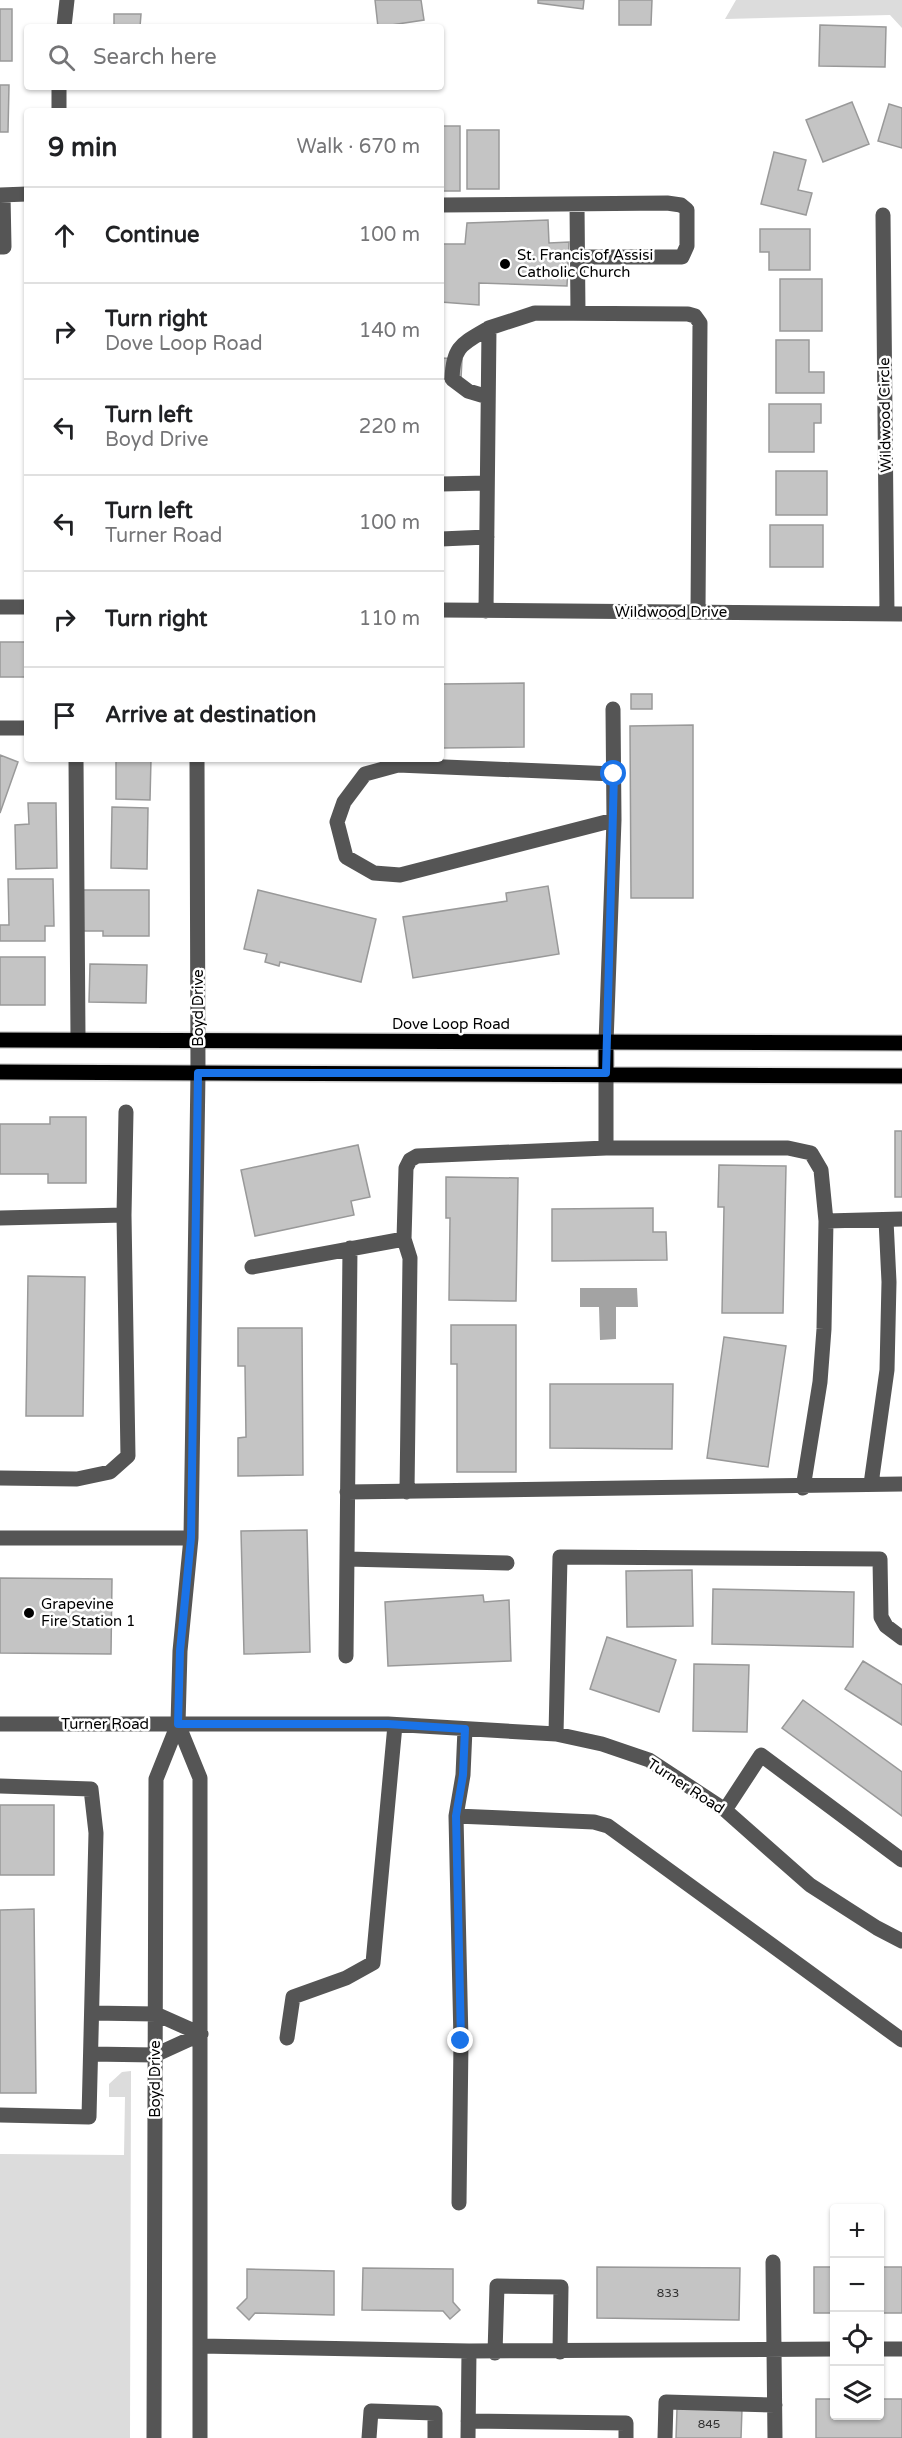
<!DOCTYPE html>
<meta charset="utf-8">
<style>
:root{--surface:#fff;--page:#f6f6f6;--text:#202124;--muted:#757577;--line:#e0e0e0}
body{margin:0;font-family:"Varela Round",sans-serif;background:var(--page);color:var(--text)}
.controls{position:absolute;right:18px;bottom:18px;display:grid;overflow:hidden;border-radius:6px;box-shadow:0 2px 4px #0004}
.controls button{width:54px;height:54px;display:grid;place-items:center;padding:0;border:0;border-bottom:2px solid var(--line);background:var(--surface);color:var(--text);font:30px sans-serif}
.stop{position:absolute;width:18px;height:18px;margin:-14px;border:4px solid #1a73e8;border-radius:50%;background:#fff}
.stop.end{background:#1a73e8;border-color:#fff;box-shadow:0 2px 6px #0008}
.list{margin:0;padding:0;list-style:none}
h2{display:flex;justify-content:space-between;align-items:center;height:78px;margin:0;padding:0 24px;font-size:26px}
h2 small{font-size:20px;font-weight:400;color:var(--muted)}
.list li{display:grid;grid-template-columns:39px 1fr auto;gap:18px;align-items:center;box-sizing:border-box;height:96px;padding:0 24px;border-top:2px solid var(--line)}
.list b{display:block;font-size:22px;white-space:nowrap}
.list p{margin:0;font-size:20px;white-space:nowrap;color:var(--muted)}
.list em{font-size:20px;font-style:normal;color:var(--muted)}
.icon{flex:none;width:33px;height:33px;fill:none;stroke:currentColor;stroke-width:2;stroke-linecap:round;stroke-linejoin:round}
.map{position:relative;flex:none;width:902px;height:2438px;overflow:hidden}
.search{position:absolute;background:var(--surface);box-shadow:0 2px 4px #0004;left:24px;top:24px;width:420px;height:66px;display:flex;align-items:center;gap:15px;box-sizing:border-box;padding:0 21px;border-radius:6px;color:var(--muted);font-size:22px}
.panel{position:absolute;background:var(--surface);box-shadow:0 2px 4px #0004;left:24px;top:108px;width:420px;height:654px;border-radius:6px}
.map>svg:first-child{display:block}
.green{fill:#dcdcdc}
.water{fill:#a3a3a3}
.building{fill:#c4c4c4;stroke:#999;stroke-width:1.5}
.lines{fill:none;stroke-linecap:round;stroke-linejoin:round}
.major-casing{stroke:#dbdbdb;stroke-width:18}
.minor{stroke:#555;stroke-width:15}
.major{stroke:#000;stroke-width:15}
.route{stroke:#1a73e8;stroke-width:8}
.poi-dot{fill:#000;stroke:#fff;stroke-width:2}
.labels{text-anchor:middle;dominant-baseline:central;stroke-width:5;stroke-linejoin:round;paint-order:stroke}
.number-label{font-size:12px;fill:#313131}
.poi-label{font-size:15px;fill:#000;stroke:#fff;text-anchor:start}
.street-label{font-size:15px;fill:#000;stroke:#fff}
</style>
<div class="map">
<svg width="902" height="2438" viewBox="0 0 902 2438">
<rect width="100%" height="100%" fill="#fff"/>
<!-- green -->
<path class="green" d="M736 0H902V28L890 15 725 19Z
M131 2071 130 2438H0V2154L124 2155 125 2097H109V2084L122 2072Z"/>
<!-- water -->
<path class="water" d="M580 1288H637L638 1307H616V1339L600 1340 599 1307H580Z"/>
<!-- building -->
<path class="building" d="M375 0H421L424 20 378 27Z
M538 0H584L583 9 538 3Z
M619 0H652L651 25H619Z
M0 9H12V61H0Z
M114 14H141L140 27H114Z
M820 25 886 27 885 67 819 66Z
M0 85H9L8 132H0Z
M852 102 869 144 823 162 806 120Z
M889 104 902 108V148L878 141Z
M441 126H460V191H441Z
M467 130H499V189H467Z
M774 152 806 160 798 190 812 193 806 215 761 204Z
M548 220 549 243 569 242 567 286 479 283V305L441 302V244H465L467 223Z
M760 229H810V270H769V252H760Z
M780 279H822V331H780Z
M776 340H809V372H824V393H776Z
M441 358 462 359 461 379H441Z
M769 404H821V423H814V452H769Z
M776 471H827V515H776Z
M770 525H823V567H770Z
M0 642H27V677H0Z
M524 683V747L441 748V684Z
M631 694H652V709H631Z
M693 725V898H631L630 726Z
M0 755 18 762 0 813Z
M116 759H151L150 800 116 799Z
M28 803H56L57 868 16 869 15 825 29 824Z
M112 807 148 808 147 869 111 868Z
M8 879H53L54 926H45V941H0V925H9Z
M548 886 559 954 413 978 403 917 507 901 506 893Z
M78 890H149V936H103V931H78Z
M258 890 376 919 361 982 280 962 279 966 265 962 267 954 244 949Z
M0 957H45V1005H0Z
M90 964 147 965 146 1003 89 1002Z
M50 1117H86V1183H48V1174H0V1124H50Z
M895 1131H902V1197H895Z
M358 1145 370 1197 351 1201 354 1215 255 1236 241 1170Z
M719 1165 786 1166 783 1313H722L724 1207H718Z
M446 1177 518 1178 516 1301 449 1300 450 1218H446Z
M653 1208V1232H666L667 1260 552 1261V1209Z
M28 1276 85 1277 83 1416H26Z
M451 1325H516V1472H457V1364H451Z
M238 1328H302L303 1475 238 1476V1438L246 1437 245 1366H238Z
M724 1337 786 1346 768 1467 707 1458Z
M550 1384H673L672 1449 550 1448Z
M307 1530 310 1652 244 1654 241 1531Z
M692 1570 693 1626 627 1627 626 1571Z
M0 1578 112 1579 111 1654 0 1653Z
M713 1589 854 1592 853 1647 712 1644Z
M483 1595 484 1602 509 1600 511 1661 388 1666 385 1602Z
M607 1637 676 1660 659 1712 590 1689Z
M863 1661 902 1685V1725L845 1689Z
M694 1664 749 1665 747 1732 693 1731Z
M803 1700 902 1772V1816L782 1728Z
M0 1805H54V1875H0Z
M34 1909 36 2093H0V1910Z
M597 2267 740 2268 739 2320 597 2318Z
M814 2267H834V2313H814Z
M880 2267H902V2313H880Z
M363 2268 453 2269V2302L460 2310 450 2319 443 2311 362 2310Z
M247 2269 334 2271V2315L255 2313 249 2320 237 2308 247 2298Z
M816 2399H834V2416H880V2399H902V2438H816Z
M677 2409H742L741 2438H676Z"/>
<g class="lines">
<!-- major casing -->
<g class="major-casing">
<path id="major" d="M0 1040 902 1043
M0 1072 902 1076
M606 1073V1043"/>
</g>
<!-- minor -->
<path class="minor" d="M64 27 67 0
M59 87V111
M0 195 27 194
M577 204 578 313
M441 205 667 203 681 205 687 210V246L682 257H578
M883 215 887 614
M0 247H4L3 195
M488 397 468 391 452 379C453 346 462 344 489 328
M441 484 487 483
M441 539 487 537
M0 607H27
M441 610 902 614
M486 611 489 328 535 313 688 314 695 316 700 323 698 612
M0 728H27
M76 759 78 1038
M614 774 398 765 365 774 344 802 337 822 346 857 374 873 400 875 614 820
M606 1043 614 820 613 709
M606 1073V1148
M0 1218 124 1215
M826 1221 902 1219
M404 1239 410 1258 407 1492
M252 1267 404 1239 406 1168 410 1160 417 1156 606 1148H788L811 1153 821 1170 826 1221 824 1329 820 1382 803 1488
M0 1478 77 1479 110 1472 128 1456 124 1215 126 1112
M871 1484 887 1370 889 1282 886 1220
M347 1492 902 1484
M0 1538H191
M347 1559 507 1563
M346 1656 350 1248
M0 1724H388L556 1734 602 1744 649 1760 725 1810 810 1885 877 1928 902 1941
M178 1724 200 1778V2438
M556 1734 560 1557 880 1559 881 1617 886 1626 902 1638
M0 1786 91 1789 96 1833 89 2117 0 2115
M725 1810 761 1755 902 1860
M456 1816 594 1822 608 1826 902 2040
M92 2013 156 2014 201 2034
M287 2038 293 1997 346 1978 373 1963 395 1725
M91 2054 155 2055 201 2034
M459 2203 461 2041 456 1816 463 1775 465 1729
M773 2262 775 2438
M200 2346 469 2351 468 2438
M880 2349H902
M469 2351 834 2349
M495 2353 497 2286 561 2287 560 2352
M468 2421 626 2423V2438
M154 2438 156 1779 178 1724 180 1651 191 1538 198 1073 197 759
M369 2438 371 2411 435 2413V2438
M665 2438 666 2402 775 2405"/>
<!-- major -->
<use href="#major" class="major"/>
</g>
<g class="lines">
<!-- route -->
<path class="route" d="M461 2041 456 1816 463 1775 465 1729 388 1724H178L180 1651 191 1538 198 1073H606L614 774"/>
</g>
<!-- markers -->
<g class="poi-dot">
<circle cx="505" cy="264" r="6"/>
<circle cx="29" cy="1613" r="6"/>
</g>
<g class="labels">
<!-- number labels -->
<g class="number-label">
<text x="668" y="2293">833</text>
<text x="709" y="2424">845</text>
</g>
<!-- poi labels -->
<g class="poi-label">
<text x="517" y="255">St. Francis of Assisi<tspan x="517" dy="17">Catholic Church</tspan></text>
<text x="41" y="1604">Grapevine<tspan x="41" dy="17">Fire Station 1</tspan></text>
</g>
<!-- street labels -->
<g class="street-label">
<text transform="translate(885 415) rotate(-91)">Wildwood Circle</text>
<text x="671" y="612">Wildwood Drive</text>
<text transform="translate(198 1008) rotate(-90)">Boyd Drive</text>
<text x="451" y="1024">Dove Loop Road</text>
<text x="105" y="1724">Turner Road</text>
<text transform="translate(686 1786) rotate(33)">Turner Road</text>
<text transform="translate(155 2079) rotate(-90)">Boyd Drive</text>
</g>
</g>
</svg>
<div class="controls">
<button>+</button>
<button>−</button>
<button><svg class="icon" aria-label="locate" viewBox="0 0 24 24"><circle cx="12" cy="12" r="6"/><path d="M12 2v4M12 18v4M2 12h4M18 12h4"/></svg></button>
<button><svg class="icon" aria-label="layers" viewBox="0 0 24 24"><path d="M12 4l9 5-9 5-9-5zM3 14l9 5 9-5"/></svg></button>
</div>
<div class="stop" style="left:614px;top:774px"></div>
<div class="stop end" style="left:461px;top:2041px"></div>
<div class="search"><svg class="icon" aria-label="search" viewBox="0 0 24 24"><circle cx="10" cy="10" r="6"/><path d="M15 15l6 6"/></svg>Search here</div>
<section class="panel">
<h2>9 min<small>Walk · 670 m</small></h2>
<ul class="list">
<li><svg class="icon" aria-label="ahead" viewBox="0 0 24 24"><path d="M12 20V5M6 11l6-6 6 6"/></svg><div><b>Continue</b></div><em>100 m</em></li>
<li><svg class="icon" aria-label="right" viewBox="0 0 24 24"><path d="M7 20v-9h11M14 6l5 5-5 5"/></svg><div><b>Turn right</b><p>Dove Loop Road</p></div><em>140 m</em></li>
<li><svg class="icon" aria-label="left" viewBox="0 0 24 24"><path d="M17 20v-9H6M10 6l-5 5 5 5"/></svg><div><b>Turn left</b><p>Boyd Drive</p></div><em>220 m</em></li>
<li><svg class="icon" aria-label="left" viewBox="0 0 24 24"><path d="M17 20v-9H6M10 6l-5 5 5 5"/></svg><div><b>Turn left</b><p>Turner Road</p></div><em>100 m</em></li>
<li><svg class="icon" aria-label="right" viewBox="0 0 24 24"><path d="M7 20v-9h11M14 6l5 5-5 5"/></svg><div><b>Turn right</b></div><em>110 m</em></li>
<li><svg class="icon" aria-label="arrive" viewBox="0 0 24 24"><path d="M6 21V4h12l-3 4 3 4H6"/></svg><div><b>Arrive at destination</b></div></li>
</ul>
</section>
</div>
